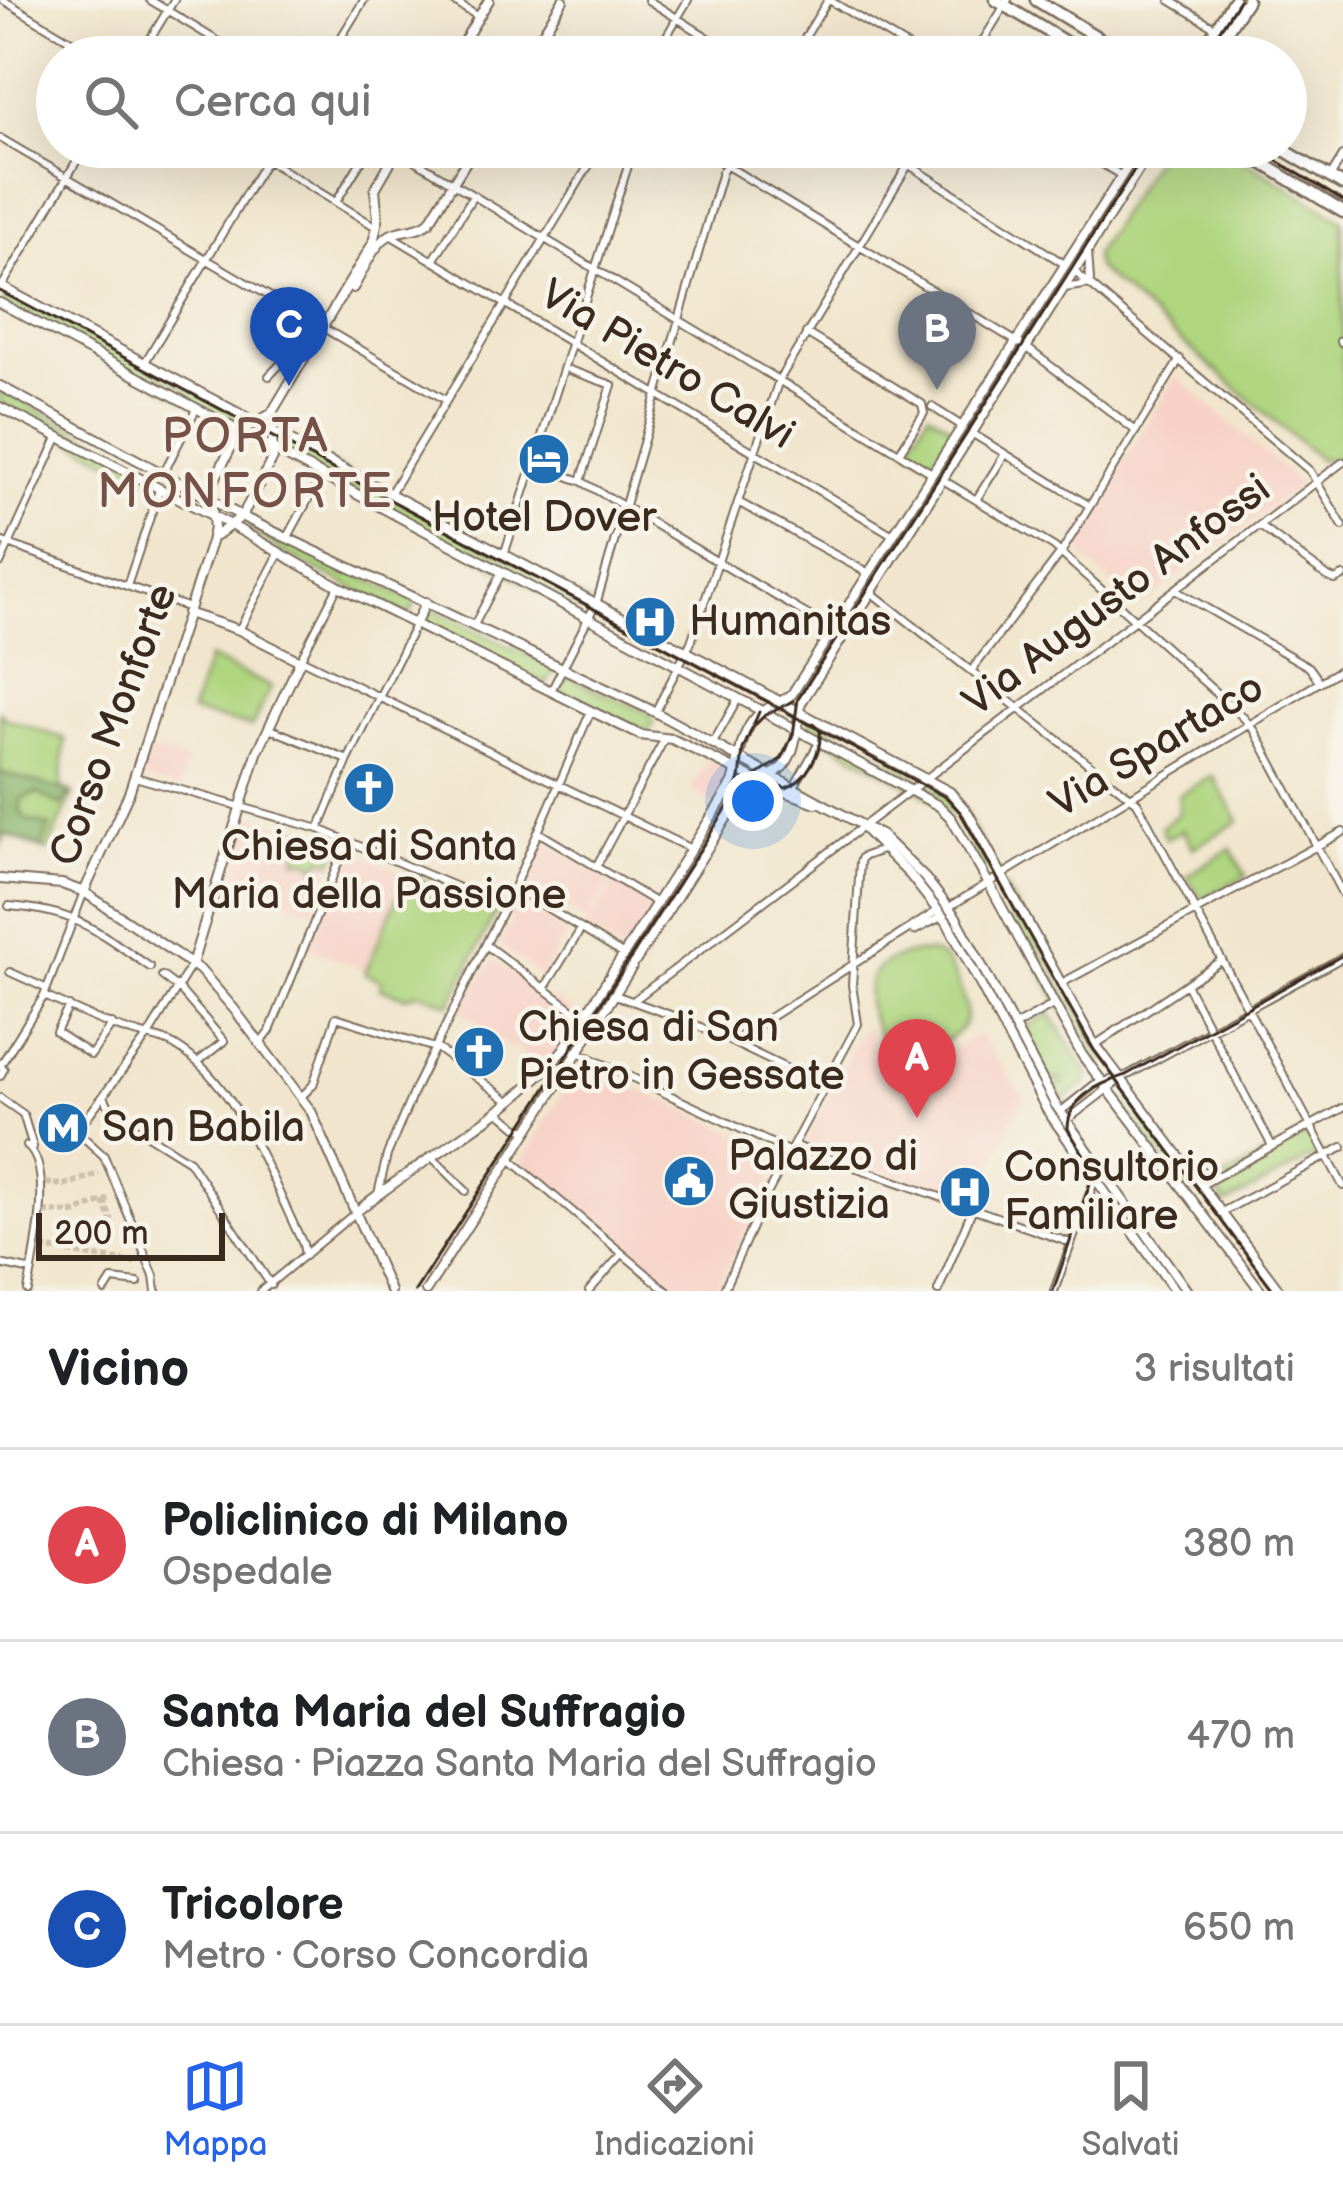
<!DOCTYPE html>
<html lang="it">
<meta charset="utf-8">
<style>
:root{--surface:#fff;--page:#f2f2f2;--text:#202124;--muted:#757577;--line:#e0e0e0;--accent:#2563eb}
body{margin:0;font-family:"Balsamiq Sans",sans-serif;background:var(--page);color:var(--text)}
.scale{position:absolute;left:36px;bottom:30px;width:189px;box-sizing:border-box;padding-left:12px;border:6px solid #3b2a1e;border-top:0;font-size:33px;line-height:42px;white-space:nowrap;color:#3b2a1e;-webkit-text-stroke:9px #f7f3e8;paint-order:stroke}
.you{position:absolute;left:753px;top:801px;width:42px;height:42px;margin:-30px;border:9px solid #fff;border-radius:50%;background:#1a73e8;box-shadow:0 0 0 18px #1a73e833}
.badge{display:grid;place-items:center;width:78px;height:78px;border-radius:50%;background:var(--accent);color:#fff;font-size:39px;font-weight:700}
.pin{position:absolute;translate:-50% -99px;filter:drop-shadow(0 3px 6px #0008)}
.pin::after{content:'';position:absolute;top:63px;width:42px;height:36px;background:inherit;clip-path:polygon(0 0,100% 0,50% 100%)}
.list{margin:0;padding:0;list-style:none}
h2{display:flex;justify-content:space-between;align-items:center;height:156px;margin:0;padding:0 48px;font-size:51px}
h2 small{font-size:39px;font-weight:400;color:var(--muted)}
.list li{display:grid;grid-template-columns:78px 1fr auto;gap:36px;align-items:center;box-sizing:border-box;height:192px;padding:0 48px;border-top:3px solid var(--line)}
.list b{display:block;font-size:45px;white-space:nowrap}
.list p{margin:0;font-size:39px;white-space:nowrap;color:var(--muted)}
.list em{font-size:39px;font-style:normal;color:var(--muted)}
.icon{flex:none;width:66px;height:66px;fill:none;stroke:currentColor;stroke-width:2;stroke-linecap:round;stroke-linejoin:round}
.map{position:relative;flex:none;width:1343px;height:1291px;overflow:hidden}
.search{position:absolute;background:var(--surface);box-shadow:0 12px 48px #0002;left:36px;right:36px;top:36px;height:132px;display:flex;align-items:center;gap:30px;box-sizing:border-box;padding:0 42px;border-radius:66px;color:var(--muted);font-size:45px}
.sheet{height:732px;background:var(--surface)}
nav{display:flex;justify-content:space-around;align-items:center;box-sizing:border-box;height:168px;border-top:3px solid var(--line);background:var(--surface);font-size:33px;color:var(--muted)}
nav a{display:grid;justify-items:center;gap:6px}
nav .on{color:var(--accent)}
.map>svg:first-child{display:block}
.built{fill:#f7d1c6}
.green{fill:#afd57f;stroke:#75804e;stroke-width:3}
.forest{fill:#8bb66e;stroke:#637046;stroke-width:3}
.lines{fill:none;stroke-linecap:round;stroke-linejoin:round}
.street-tunnel{stroke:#cdc0aa;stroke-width:6;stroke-dasharray:6 3;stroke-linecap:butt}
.street-casing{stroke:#7b6c5b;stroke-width:10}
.secondary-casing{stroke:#7b6c5b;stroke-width:12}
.primary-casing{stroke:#7b6c5b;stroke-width:15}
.street{stroke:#fff;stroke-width:6}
.secondary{stroke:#fff;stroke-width:8}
.primary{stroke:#fff;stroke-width:10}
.tram{stroke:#3b2a1e;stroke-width:3}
.labels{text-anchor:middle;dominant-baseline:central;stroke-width:9;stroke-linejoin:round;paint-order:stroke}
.street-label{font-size:42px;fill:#3b2a1e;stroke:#f7f3e8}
.poi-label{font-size:42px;fill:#3b2a1e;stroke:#f7f3e8;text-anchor:start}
.quarter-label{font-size:48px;letter-spacing:3px;fill:#765148;stroke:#f7f3e8}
</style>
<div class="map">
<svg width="1343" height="1291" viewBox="0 0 1343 1291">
<rect width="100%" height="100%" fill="#f7f3e8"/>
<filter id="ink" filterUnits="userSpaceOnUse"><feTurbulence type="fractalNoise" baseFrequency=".00833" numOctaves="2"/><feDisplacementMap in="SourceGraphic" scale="24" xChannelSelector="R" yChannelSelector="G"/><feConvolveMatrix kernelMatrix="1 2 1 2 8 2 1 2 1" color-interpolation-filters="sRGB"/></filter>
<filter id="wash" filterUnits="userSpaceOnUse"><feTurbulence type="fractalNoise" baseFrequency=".004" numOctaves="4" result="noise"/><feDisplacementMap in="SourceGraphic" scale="48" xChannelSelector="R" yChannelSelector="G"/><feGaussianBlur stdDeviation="2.7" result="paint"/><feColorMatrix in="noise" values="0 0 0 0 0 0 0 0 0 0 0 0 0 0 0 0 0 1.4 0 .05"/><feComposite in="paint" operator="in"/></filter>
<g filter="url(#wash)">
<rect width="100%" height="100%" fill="#f1e6cd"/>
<!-- built -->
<path class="built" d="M1176 376 1298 482V487L1138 608 1082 557 1083 551 1074 544Z
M145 749 187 761 178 789 136 777Z
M710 758 736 769 718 806 690 790Z
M250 815 341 843 314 911 233 878Z
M539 838 611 882 605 893 599 890 602 894 593 908 589 907 594 911 588 922 520 881 540 854 534 850Z
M348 850 405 873 365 970 309 948Z
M616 879 657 903 625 955 585 930Z
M526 905 568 933 541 977 498 944 513 924 509 920 513 910 521 914Z
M494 960 548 1001 552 996 584 1019 542 1073 514 1046 510 1049 458 1008Z
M868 1027 874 1049 898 1063 933 1062 978 1034 1024 1097 976 1204 805 1143 861 1032Z
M580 1064 785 1153 715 1291H678L522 1162Z"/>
<!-- green -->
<path class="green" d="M1162 147H1222L1343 220V452L1333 460 1319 459 1096 268 1094 255Z
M8 293 244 418 233 425 3 302Z
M0 390 155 471 150 482 0 403Z
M929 412 954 428 932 462 908 447Z
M286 440 589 602 582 614 283 452Z
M251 525 416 602 409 616 286 554 249 529Z
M431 608 555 669 546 685 423 624Z
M209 658 271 687 252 727 191 712Z
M567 676 650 714 654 725 643 731 559 692Z
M0 712 5 718 65 739 61 788 73 794 47 851 4 834 0 848Z
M812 718 919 778 910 786 806 728Z
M1213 776 1239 821 1193 848 1183 830 1166 839 1161 828 1179 813V795Z
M928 784 961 807 994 867 986 871 953 814 919 790Z
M298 829 341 843 333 862 322 858 317 869 312 860H296L302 838 296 836Z
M1231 848 1246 876 1200 900 1187 876Z
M407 874 497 910 450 1004 419 992 406 997 380 988 382 981 365 973Z
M1005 887 1104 1061 1095 1067 997 893Z
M929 952C944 957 949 963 955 977 960 989 969 1007 965 1021 957 1045 894 1067 880 1038 854 985 868 956 929 952Z
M1050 1013 1089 1075 1086 1084 1064 1100 1054 1088 1062 1083 1060 1078 1050 1082 1022 1029Z
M1131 1097 1196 1183 1187 1189 1122 1104Z
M1308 1133 1319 1154 1226 1204 1211 1185Z"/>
<!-- forest -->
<path class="forest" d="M0 772 71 793 61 806 37 793 21 799V813L27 820 50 826 42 847 0 832Z"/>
</g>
<g filter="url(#ink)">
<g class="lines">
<!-- street-tunnel -->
<path class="street-tunnel" d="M46 1183 64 1185 99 1174
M104 1201 112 1222
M44 1212 74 1213 109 1199
M42 1248 135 1263"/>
<!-- street casing -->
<g class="street-casing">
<path id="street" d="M3 0 98 57
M150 0 244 57
M451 0 479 17
M648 0 739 57
M829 0 925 57
M1170 0 1216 28
M533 49 546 57
M139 57 174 0
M329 57 364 0
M654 57 688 0
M793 57 828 0
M973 57 1008 0
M0 138 446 400
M246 147 376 227
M393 147 932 473
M696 147 1027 348 1136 431
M881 147 1066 265
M1074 147 1122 176
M1330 177 1343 156
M336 202 370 147
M390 235 893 535
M1088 252 1090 280
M433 261 473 196
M1075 272 1310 471 1343 526
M1 288 85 147
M1064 288 1090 284
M806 333 922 404 924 413 899 453
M1340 341 1343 343
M145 362 274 147
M569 370 612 385 581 481
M269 376 290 354 308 326
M932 407 962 426
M973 434 1090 506
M533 464 581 481 833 630
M164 472 196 409
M943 480 1054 547 1243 717 1255 731 1343 895
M391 492 600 147
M976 500 1005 454
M738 502 868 573
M1260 526 1328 577 1335 580 1343 576
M288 537 321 476
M0 541 189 608
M505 552 634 147
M0 564 58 438
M127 586 159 490
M1175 590 1309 667 1320 682
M872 593 1137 802 1343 1186
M474 625 501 574
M239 630 279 554
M301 658 338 586
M301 659 691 849
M972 670 1061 553 1180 359
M551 691 597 601 722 172 737 147
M655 712 691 642 779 380 919 147
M268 728 348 760
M713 743 738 699
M135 777 319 829 504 907
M795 785 820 741
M319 829 348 760 415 625
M538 832 657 903
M596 867 665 738
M515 888 624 955
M9 906C76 911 96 930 150 967
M949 907 1343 668
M914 931 943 916
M486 945 584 1018
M10 972 45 988
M162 976 179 989 224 1041 199 1061
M1060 984 1343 832
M1186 984 1272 1146
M544 989 581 929
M615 995 690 1022 825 1087
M44 996C75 1009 107 1026 139 1034 152 1038 162 1038 174 1045 238 1082 271 1179 303 1244L305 1256
M633 1001 1343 462
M69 1006 56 1032 91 1055 112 1024
M1013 1027 1053 1005
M733 1041 937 911
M260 1044 270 1031 347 841
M1095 1045 1222 960
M565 1050 578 1052 790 1152
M0 1066 44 996 84 892
M0 1076 4 1069
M104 1096 112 1113 189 1161 271 1285
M301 1097 313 1085 336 1017 438 1049 509 1101
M0 1098 23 1114 33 1147
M497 1110 517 1127 528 1130
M1060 1112 1094 1085 1128 1075 1343 957
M1067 1120 1118 1081
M27 1146C55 1169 34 1257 28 1291
M795 1146 1071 1243
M431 1156 466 1191
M510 1159 667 1291
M1188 1168 1215 1174
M1201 1185 1343 1108
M378 1194 387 1155 416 1086 514 887 591 711
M1222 1212 1343 1147
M0 1264 32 1271
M105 1291 112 1280 138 1283
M156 1291 154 1276 104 1156 82 1136 79 1128 148 1036 192 964
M261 1291 355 1213
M589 1291 622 1254
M723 1291 766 1196 858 1024 852 985 860 862 862 857 882 850
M938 1291 972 1210
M1054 1291 1095 1179"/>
</g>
<!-- secondary casing -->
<g class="secondary-casing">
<path id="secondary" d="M454 57 489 0
M528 57 563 0
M0 286 950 792 968 813 1092 1040 1280 1291
M353 288C363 272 373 244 390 235 403 228 416 232 429 222L475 147
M0 303 939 806 951 818 993 891 1082 1055 1261 1291
M0 386 247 519 651 710 882 836 925 878 956 917 1055 1104 1187 1291
M0 407 231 525 338 586 591 711 640 735 672 739 767 785 816 803
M216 536 242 516 273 458 272 429
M187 613 239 630 300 661 257 753 192 964
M415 625 426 602
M862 827 910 875 947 922 1047 1110 1175 1291
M0 879 62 884 84 892 200 970 234 1009 311 1111 390 1291
M84 892 129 793 211 542 214 528 210 489 239 432 271 414 373 243 378 220 375 189 399 147
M355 1213C421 1157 508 1118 563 1050L733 783C740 761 739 734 757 716 766 706 782 703 792 694L1140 147
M426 1291 745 789C754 779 759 780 771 775 799 762 796 726 801 703L1153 147"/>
</g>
<!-- primary casing -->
<g class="primary-casing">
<path id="primary" d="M996 0 1090 57
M1036 0 1130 57
M1198 57 1234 0
M1210 57 1247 0
M1236 147 1343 212
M1279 147 1343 185"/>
</g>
<!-- street -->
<use href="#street" class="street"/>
<!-- secondary -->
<use href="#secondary" class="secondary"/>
<!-- primary -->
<use href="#primary" class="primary"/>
<!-- tram -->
<path class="tram" d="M1202 57 1239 0
M1255 147 1343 201
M0 291 947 798 960 812 1094 1050 1274 1291
M754 726 765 715 793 701
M745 783 759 779 786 788C806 781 822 753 820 731L813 724
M731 796 740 780 743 749 759 712
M415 1291 741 786 781 759 793 735 798 699 1149 147
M1053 1291 1092 1178 1090 1165 1068 1129C1068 1097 1099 1084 1126 1075L1343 955"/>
</g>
</g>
<!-- icons -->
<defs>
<g id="hotel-disc" transform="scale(2.7)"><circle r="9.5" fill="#1f6fb2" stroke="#f7f3e8"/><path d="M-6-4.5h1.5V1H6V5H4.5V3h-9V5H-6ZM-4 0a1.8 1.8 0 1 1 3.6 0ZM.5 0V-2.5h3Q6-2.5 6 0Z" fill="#fff"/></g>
<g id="hospital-disc" transform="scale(2.7)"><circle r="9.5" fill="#1f6fb2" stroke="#f7f3e8"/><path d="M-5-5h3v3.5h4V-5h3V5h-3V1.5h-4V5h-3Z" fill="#fff"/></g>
<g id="church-disc" transform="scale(2.7)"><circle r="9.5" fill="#1f6fb2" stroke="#f7f3e8"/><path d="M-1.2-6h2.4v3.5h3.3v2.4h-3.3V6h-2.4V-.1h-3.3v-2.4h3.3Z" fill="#fff"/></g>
<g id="metro-disc" transform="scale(2.7)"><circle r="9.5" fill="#1f6fb2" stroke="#f7f3e8"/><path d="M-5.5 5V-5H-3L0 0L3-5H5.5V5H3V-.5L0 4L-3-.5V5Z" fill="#fff"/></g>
<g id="civic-disc" transform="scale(2.7)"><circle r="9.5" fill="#1f6fb2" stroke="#f7f3e8"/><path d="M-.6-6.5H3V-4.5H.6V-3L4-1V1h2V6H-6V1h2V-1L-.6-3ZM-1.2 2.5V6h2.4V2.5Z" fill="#fff"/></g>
</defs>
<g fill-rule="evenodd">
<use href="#hotel-disc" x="544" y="459"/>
<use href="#hospital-disc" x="650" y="622"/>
<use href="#church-disc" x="369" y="788"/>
<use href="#church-disc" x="479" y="1052"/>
<use href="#metro-disc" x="63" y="1128"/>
<use href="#civic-disc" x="689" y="1181"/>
<use href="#hospital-disc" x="965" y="1192"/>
</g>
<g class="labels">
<!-- street labels -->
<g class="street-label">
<text transform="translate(667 365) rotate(31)">Via Pietro Calvi</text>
<text transform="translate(1117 596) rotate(-37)">Via Augusto Anfossi</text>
<text transform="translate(114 725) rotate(-70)">Corso Monforte</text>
<text transform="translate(1157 746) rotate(-31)">Via Spartaco</text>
</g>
<!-- poi labels -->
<g class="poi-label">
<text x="544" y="518" text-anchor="middle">Hotel Dover</text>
<text x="689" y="622">Humanitas</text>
<text x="369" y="847" text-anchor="middle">Chiesa di Santa<tspan x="369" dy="48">Maria della Passione</tspan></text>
<text x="518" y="1028">Chiesa di San<tspan x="518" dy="48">Pietro in Gessate</tspan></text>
<text x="102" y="1128">San Babila</text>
<text x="728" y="1157">Palazzo di<tspan x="728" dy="48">Giustizia</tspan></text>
<text x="1004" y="1168">Consultorio<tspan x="1004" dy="48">Familiare</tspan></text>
</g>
<!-- quarter labels -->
<g class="quarter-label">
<text x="246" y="437">PORTA<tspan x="246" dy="55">MONFORTE</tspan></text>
</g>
</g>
</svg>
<div class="scale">200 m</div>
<div class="you"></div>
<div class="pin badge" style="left:917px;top:1118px;background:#e0444e">A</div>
<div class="pin badge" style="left:937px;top:390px;background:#6b7280">B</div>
<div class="pin badge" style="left:289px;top:386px;background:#1a4fb4">C</div>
<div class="search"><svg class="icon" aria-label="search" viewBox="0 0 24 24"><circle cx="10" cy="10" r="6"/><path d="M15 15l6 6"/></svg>Cerca qui</div>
</div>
<section class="sheet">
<h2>Vicino<small>3 risultati</small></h2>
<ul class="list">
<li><span class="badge" style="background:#e0444e">A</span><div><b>Policlinico di Milano</b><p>Ospedale</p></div><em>380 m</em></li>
<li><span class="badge" style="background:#6b7280">B</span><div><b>Santa Maria del Suffragio</b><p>Chiesa · Piazza Santa Maria del Suffragio</p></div><em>470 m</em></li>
<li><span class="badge" style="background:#1a4fb4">C</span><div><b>Tricolore</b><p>Metro · Corso Concordia</p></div><em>650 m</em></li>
</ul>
</section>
<nav>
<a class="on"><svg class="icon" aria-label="map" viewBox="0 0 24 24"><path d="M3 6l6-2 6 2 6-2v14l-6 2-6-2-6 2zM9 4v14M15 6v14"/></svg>Mappa</a>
<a><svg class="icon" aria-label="directions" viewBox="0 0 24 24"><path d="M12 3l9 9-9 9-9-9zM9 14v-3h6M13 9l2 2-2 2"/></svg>Indicazioni</a>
<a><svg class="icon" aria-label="saved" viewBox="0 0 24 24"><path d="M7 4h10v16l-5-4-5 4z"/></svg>Salvati</a>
</nav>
